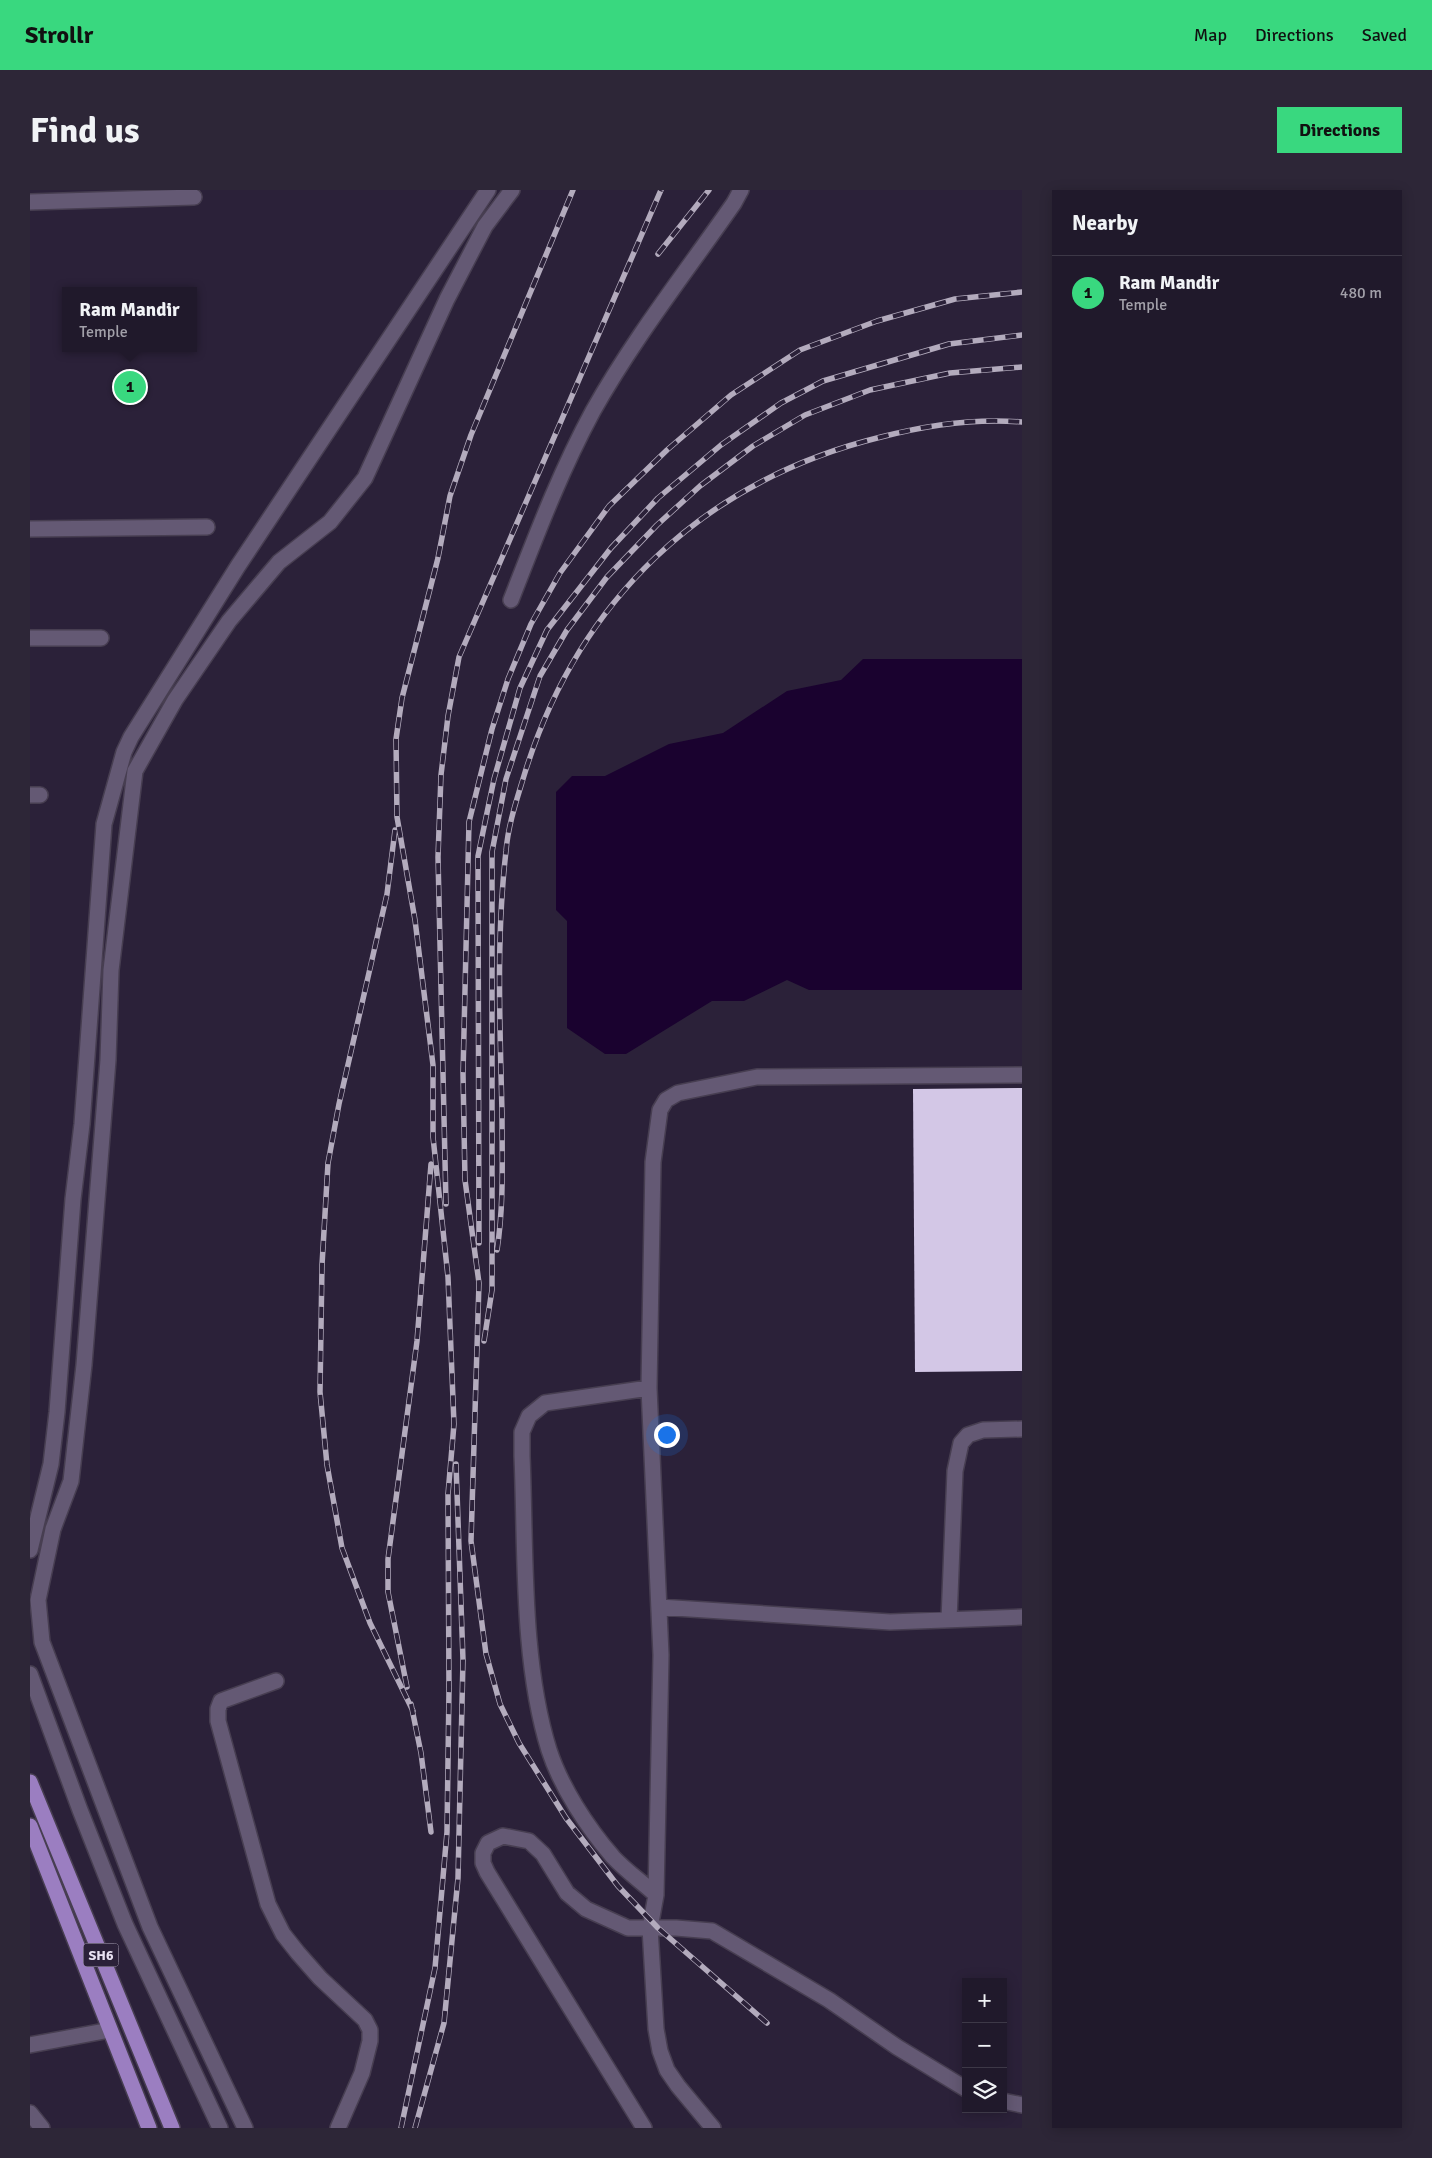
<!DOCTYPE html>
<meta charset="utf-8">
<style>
:root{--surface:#20192b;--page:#2d2637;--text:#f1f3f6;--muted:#a2a0a9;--line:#3d3847;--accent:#39d87f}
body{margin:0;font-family:Signika,sans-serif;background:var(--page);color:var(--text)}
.controls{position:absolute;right:15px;bottom:15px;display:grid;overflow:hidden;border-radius:0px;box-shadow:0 2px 12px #0003}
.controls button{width:45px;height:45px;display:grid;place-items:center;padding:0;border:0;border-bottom:1px solid var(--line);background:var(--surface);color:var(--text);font:25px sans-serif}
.you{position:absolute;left:636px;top:1244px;width:18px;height:18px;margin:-12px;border:4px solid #fff;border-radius:50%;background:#1a73e8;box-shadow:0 0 0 8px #1a73e833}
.badge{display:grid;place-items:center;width:32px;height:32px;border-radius:50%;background:var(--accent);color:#111;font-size:16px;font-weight:700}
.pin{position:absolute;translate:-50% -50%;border:2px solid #fff;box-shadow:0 1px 5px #0006}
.popup{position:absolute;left:32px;top:97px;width:135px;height:65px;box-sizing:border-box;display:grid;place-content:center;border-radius:0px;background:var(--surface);filter:drop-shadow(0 1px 4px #0005);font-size:16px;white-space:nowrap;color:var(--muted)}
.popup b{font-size:19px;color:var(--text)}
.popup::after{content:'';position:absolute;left:50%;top:100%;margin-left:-10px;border:10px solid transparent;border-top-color:var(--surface)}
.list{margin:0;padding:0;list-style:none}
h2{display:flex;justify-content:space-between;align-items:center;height:65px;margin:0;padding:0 20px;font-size:21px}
h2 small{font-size:16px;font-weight:400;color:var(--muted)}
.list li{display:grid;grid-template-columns:32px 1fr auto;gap:15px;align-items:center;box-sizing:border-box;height:75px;padding:0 20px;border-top:1px solid var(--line)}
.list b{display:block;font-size:19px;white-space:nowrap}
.list p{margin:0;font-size:16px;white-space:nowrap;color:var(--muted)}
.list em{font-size:16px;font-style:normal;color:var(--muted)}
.icon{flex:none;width:28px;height:28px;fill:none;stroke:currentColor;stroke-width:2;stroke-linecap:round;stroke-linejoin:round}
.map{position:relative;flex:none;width:992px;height:1938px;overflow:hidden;border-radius:0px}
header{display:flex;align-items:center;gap:30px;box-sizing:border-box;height:70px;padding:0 25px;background:var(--accent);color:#111}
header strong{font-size:24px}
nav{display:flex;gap:28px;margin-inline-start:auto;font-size:18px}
.intro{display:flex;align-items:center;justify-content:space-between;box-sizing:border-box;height:120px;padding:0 30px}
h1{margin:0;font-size:35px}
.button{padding:12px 22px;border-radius:0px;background:var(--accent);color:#111;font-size:18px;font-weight:700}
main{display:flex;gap:30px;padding:0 30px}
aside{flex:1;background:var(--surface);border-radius:0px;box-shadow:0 2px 12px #0003}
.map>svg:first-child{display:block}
.water{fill:#1a022f}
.building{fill:#d3c7e6}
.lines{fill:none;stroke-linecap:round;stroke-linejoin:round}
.minor-casing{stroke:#473e51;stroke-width:18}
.major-casing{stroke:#473e51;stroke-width:18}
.minor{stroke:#645974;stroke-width:15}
.major{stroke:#9b7ec1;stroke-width:15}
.rail-casing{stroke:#b3abbd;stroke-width:5.5}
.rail{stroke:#2b2139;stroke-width:4;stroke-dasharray:11;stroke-linecap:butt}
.labels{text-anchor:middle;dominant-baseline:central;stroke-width:5;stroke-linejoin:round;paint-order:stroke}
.shield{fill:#2b2139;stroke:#afa7ba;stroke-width:1}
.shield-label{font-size:14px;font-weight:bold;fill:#e8e1f1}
</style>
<header>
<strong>Strollr</strong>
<nav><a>Map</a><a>Directions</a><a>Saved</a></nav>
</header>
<div class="intro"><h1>Find us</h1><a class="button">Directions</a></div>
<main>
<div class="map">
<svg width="992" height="1938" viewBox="0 0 992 1938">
<rect width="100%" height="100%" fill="#2b2139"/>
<!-- water -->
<path class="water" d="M833 469H992V800H779L757 790 714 811H682L596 864H575L537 838V731L526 720V602L542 586H575L639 554 693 543 757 501 811 490Z"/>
<!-- building -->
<path class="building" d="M992 898V1181L885 1182 883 899Z"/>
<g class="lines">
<!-- minor casing -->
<g class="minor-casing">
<path id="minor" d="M0 12 164 7
M0 339 177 337
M481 410C506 346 530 282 563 221 604 148 656 82 704 13L711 0
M0 448H71
M0 605H10
M619 1198 515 1213 499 1226 492 1242V1266C496 1360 491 1470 519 1560 531 1597 557 1637 583 1667 596 1681 612 1692 626 1705
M0 1360 21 1274 27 1222 43 1009 52 934 74 634 94 562 101 547 208 376 458 0
M629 1417 860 1432 992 1427
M919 1430 925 1281 931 1253 938 1245 953 1240 992 1239
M0 1484 50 1620 95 1734 190 1938
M246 1491 191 1511 188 1519V1531L238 1714 253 1744 268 1763 290 1788 335 1830 340 1840V1851L332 1883 308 1938
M0 1855 80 1840
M973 1911 992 1915
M0 1923 12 1938
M215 1938 120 1737 12 1452 8 1410 23 1339 41 1291 54 1175 78 870 81 780 105 581 145 510 199 431 249 372 300 332 335 288 417 109 455 36 482 0
M614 1938 457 1682 453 1673V1663L458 1653 473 1646 499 1651 513 1664 537 1703 556 1719 598 1738H646L682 1741 799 1810 867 1857 936 1899
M683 1938 648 1896 637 1880 630 1861 626 1839 620 1738 626 1705 631 1465 619 1198 623 972 630 920 636 910 648 903 727 887 992 885"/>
</g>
<!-- major casing -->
<g class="major-casing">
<path id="major" d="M0 1592 142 1938
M0 1636 119 1938"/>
</g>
<!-- minor -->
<use href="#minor" class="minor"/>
<!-- major -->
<use href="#major" class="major"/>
<!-- rail casing -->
<g class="rail-casing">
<path id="rail" d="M628 64 679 0
M365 640 357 704 309 914 298 973 292 1075 290 1202 297 1275 312 1358 340 1433 383 1521
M416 1014 408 667 411 585 418 526 429 467 631 0
M449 1053 448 666 464 589 490 498 517 440 581 358 628 308 691 255 751 213 793 191 919 154 992 145
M467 1060C474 1015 472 969 472 923 470 836 466 748 476 661 478 636 486 612 493 589 546 412 672 291 851 247 897 235 944 228 992 232
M454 1151 462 1100V662L476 589 510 486 537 440 577 387 627 335 670 296 723 256 775 225 840 200 920 183 992 177
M377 1497 358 1402V1369L387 1151 401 974
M381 1514 391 1563 401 1642
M737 1833 628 1738 588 1696 536 1628 489 1553 470 1514 456 1464 441 1351 449 1093 435 990 433 884 439 632 462 539 478 489 501 434 530 383 579 316 637 260 701 205 770 160 847 131 925 109 992 102
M371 1938 405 1778 417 1642 419 1500 418 1304 424 1234 418 1087 403 947V875L385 730 367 627 366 549 372 508 408 368 420 306 441 245 543 0
M385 1938 414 1833 428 1688 433 1470 426 1274"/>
</g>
<!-- rail -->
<use href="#rail" class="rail"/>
</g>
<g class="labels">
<!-- shield labels -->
<rect class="shield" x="53.5" y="1753.5" width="35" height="23" rx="4"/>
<g class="shield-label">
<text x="71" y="1765">SH6</text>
</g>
</g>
</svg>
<div class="controls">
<button>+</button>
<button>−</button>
<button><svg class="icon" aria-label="layers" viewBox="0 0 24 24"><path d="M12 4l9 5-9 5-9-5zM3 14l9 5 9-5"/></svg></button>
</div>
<div class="you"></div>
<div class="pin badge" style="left:100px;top:197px">1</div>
<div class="popup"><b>Ram Mandir</b>Temple</div>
</div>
<aside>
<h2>Nearby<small></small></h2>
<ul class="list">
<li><span class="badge">1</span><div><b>Ram Mandir</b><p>Temple</p></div><em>480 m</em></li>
</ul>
</aside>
</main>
